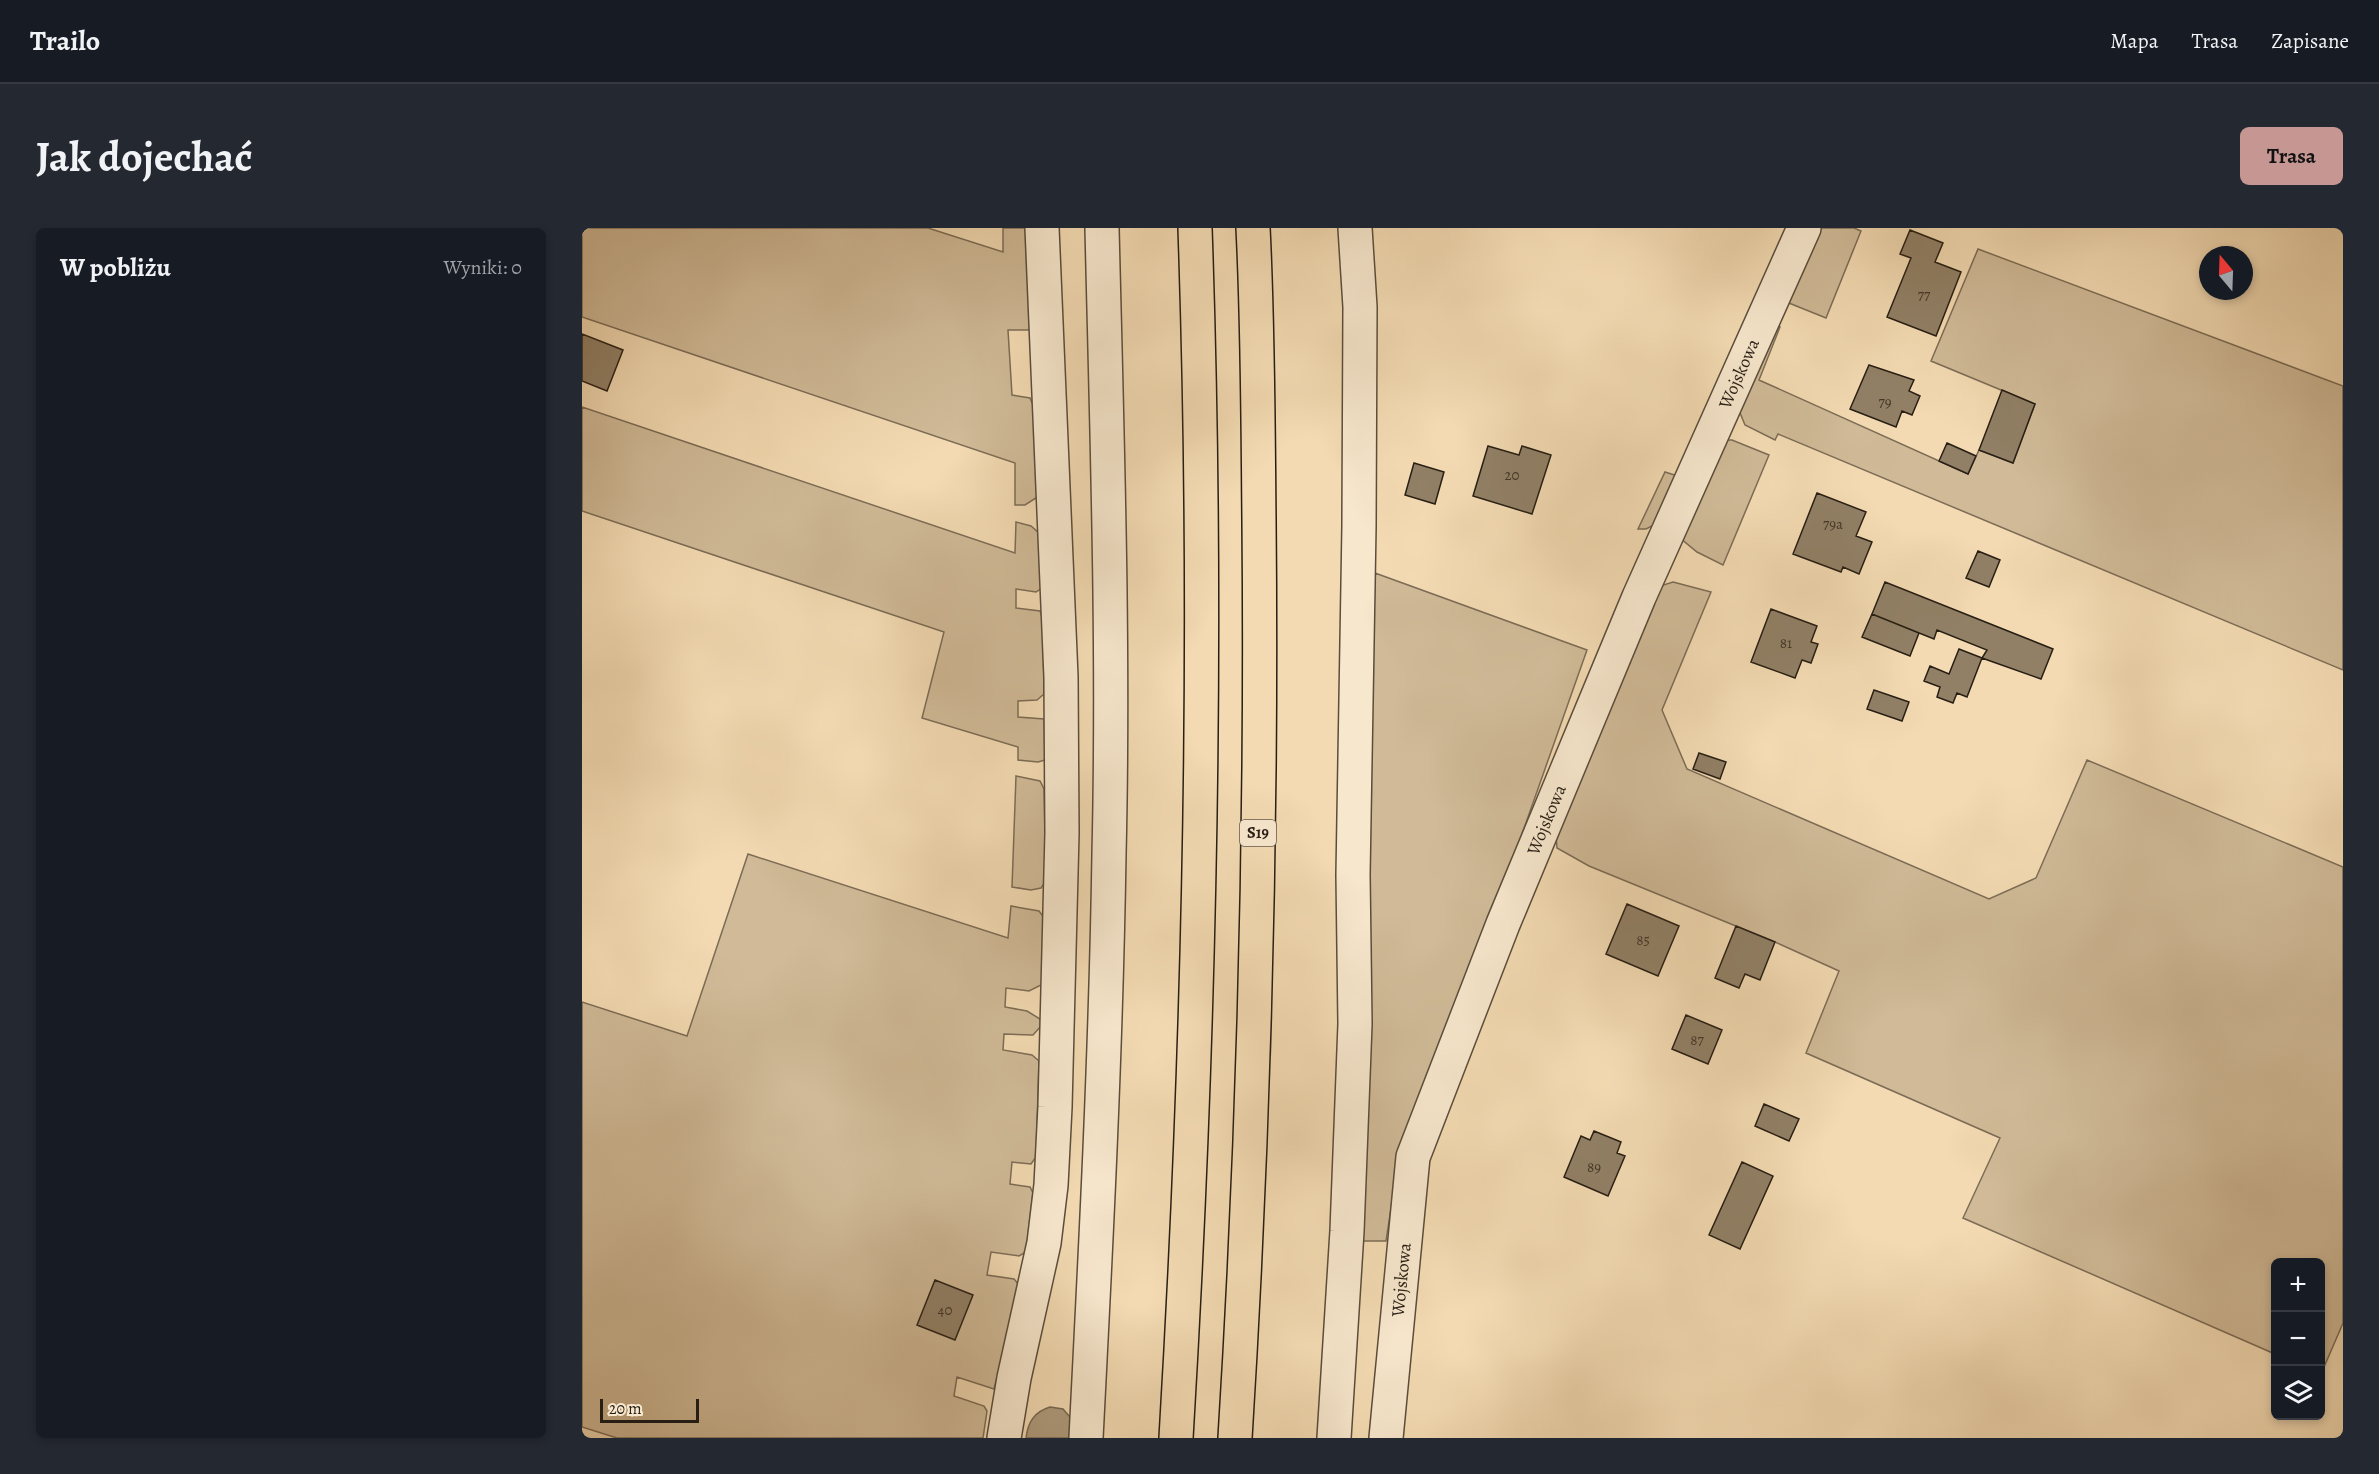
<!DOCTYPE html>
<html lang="pl">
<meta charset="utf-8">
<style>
:root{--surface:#171b24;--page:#242831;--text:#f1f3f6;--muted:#9ea1a6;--line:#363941;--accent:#c59692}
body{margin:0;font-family:Alegreya,serif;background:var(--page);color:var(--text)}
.controls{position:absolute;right:18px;bottom:18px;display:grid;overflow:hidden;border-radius:9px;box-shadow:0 3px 9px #0003}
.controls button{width:54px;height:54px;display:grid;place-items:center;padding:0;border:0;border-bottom:2px solid var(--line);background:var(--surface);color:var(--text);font:30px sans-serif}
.compass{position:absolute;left:1617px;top:18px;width:54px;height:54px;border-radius:50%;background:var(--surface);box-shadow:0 3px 9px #0003;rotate:341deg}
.scale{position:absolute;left:18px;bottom:15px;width:99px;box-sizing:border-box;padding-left:6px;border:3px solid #271e14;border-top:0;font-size:16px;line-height:21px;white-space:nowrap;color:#271e14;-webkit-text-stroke:4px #f7e7cd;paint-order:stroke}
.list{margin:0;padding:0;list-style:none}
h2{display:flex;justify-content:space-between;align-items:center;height:78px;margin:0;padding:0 24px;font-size:26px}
h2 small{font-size:20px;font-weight:400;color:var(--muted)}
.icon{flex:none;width:33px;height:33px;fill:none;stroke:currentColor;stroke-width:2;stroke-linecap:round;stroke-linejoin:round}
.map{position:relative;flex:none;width:1761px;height:1210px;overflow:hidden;border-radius:9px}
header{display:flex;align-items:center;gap:36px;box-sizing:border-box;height:84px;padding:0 30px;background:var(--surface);border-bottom:2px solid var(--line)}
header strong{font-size:28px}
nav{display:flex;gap:33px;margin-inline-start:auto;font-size:21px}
.intro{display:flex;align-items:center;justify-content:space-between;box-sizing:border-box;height:144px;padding:0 36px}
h1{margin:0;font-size:42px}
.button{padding:15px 27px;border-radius:9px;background:var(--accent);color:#111;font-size:21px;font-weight:700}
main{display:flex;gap:36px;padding:0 36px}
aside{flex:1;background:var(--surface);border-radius:9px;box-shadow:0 3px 9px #0003}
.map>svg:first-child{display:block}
.green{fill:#d0ba97;stroke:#7c6c56;stroke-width:1.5}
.water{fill:#ae9a7c;stroke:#786852;stroke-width:1.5}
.building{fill:#918066;stroke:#271e14;stroke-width:1.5}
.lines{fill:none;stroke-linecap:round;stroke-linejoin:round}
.minor-casing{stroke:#5a4d3c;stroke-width:36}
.highway-casing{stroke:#271e14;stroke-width:36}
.minor{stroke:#f7e7cd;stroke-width:33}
.highway{stroke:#f3dab2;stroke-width:33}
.labels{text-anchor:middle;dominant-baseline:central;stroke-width:6;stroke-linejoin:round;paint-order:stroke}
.number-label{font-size:15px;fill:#423628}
.shield{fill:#f7e7cd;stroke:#655a4c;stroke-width:1.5}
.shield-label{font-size:16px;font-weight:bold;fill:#271e14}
.street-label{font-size:18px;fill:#271e14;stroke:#f7e7cd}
</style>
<header>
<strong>Trailo</strong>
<nav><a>Mapa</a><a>Trasa</a><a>Zapisane</a></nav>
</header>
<div class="intro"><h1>Jak dojechać</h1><a class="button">Trasa</a></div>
<main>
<aside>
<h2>W pobliżu<small>Wyniki: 0</small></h2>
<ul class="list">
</ul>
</aside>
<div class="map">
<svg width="1761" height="1210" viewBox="0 0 1761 1210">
<rect width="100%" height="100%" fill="#f3dab2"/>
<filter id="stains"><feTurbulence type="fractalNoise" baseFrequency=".00333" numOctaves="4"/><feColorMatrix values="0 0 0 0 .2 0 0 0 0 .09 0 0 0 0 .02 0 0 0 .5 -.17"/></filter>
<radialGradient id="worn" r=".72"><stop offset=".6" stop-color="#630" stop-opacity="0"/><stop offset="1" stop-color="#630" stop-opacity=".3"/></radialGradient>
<!-- green -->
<path class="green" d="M0 0H346L421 24V0H447L451 99 446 102H426L430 167 448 170 451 177 457 268 443 277H433V235L0 89Z
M1235 0H1272L1279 3 1244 90 1202 73Z
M1396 21 1761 158V442L1196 206 1193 212 1163 197 1156 180 1191 96 1198 99 1177 152 1386 246 1397 222 1431 235 1453 176 1349 133Z
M0 179 433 325 434 294 449 298 457 305 460 360 454 364 434 361V380L458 383 461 392 462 466 455 472 436 473V489L462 491 463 532 456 534 436 532V519L340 490 362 404 0 283Z
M1143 212H1150L1187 227 1141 337 1115 324 1098 310Z
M1083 244 1099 249 1074 296 1064 301H1056Z
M793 345 1005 422 916 674 815 941 804 1013H775Z
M1091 354 1129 364 1080 482 1105 541 1407 671 1454 650 1505 532 1761 639V1095L1739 1146 1738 1034H1694L1693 1126 1381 990 1418 910 1224 825 1257 743 1193 714 1007 638 975 620 974 608 1078 358Z
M434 548 458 553 462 561 464 653 459 660 449 662 430 659Z
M166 626 426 710 429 678 457 683 463 691 461 756 447 763 424 760 423 779 445 783 458 791 459 798 451 807 422 806 421 822 450 827 457 833 454 929 449 936 430 934 428 956 448 959 451 965 444 1024 437 1028 409 1024 405 1047 432 1051 439 1059 412 1161 375 1149 372 1168 402 1178 405 1183 401 1210H35L0 1199V774L105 808Z"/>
<!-- water -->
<path class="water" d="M468 1179 481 1181 493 1195 492 1210H444C446 1194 452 1184 468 1179Z"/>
<!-- building -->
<path class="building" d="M1328 2 1361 15 1353 34 1379 44 1354 108 1305 89 1329 30 1318 26Z
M0 106 41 122 25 163 0 153Z
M1287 137 1332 152 1327 163 1338 168 1330 187 1320 183 1314 199 1268 181Z
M1420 162 1453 176 1431 235 1397 222Z
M1365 215 1394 228 1386 246 1357 233Z
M906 218 937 227 940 218 969 227 950 286 891 268Z
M832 235 862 244 853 276 823 267Z
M1235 265 1284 284 1274 308 1290 314 1277 346 1261 339 1259 344 1211 326Z
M1396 323 1418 332 1407 359 1384 350Z
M1303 354 1471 421 1459 451 1400 430 1405 422 1355 402 1352 411 1290 386Z
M1189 381 1235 398 1229 414 1236 416 1229 435 1220 432 1213 450 1169 434Z
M1290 386 1337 405 1328 428 1280 409Z
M1377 421 1400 430 1385 469 1375 465 1371 475 1355 469 1358 459 1342 453 1348 438 1367 446Z
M1292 462 1327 474 1320 493 1285 481Z
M1117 525 1144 534 1138 551 1111 541Z
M1045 676 1097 698 1076 748 1024 726Z
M1154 698 1193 714 1178 752 1163 746 1157 760 1133 750Z
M1104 787 1140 802 1126 836 1090 821Z
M1182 876 1217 891 1207 913 1173 898Z
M1012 903 1039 914 1035 925 1043 928 1026 968 982 949 999 908 1008 912Z
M1160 934 1191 948 1158 1021 1127 1007Z
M353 1052 391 1067 373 1112 335 1097Z"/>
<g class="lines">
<!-- minor casing -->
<g class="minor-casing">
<g id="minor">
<path d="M422 1210 432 1150 462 1015 469 957 473 879 480 605 479 449 460 0"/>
<path d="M504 1210C514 1016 524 821 527 626 532 418 525 209 520 0"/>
<path d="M752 1210 765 1003 773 796 771 647 777 298 778 79 773 0"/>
<path id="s1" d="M804 1210 831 929 921 696 1057 369 1222 0"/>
</g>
</g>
<!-- highway casing -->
<g class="highway-casing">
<path id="highway" d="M594 1210C618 808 627 403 613 0
M653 1210C672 905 680 598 677 292 676 195 676 97 671 0"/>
</g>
<!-- minor -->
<use href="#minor" class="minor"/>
<!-- highway -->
<use href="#highway" class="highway"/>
</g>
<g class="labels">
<!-- number labels -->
<g class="number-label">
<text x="1342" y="67">77</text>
<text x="1303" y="174">79</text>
<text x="930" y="247">20</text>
<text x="1251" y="296">79a</text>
<text x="1204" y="415">81</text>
<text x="1061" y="712">85</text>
<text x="1115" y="812">87</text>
<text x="1012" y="939">89</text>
<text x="363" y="1082">40</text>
</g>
<!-- shield labels -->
<rect class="shield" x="658" y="592" width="36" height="26" rx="4.5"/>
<g class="shield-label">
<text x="676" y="605">S19</text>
</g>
<!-- street labels -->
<g class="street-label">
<text stroke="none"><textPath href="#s1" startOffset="1131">Wojskowa</textPath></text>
<text stroke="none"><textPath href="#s1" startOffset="645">Wojskowa</textPath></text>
<text stroke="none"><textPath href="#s1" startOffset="159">Wojskowa</textPath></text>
</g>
</g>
<rect width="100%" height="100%" filter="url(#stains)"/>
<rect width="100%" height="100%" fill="url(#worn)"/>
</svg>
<div class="controls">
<button>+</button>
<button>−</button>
<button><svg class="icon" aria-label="layers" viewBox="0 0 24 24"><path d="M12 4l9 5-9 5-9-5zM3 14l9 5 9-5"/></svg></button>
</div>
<svg class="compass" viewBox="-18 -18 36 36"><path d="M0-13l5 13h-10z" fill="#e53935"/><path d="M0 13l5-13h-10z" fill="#9ea1a6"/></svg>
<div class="scale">20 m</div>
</div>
</main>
